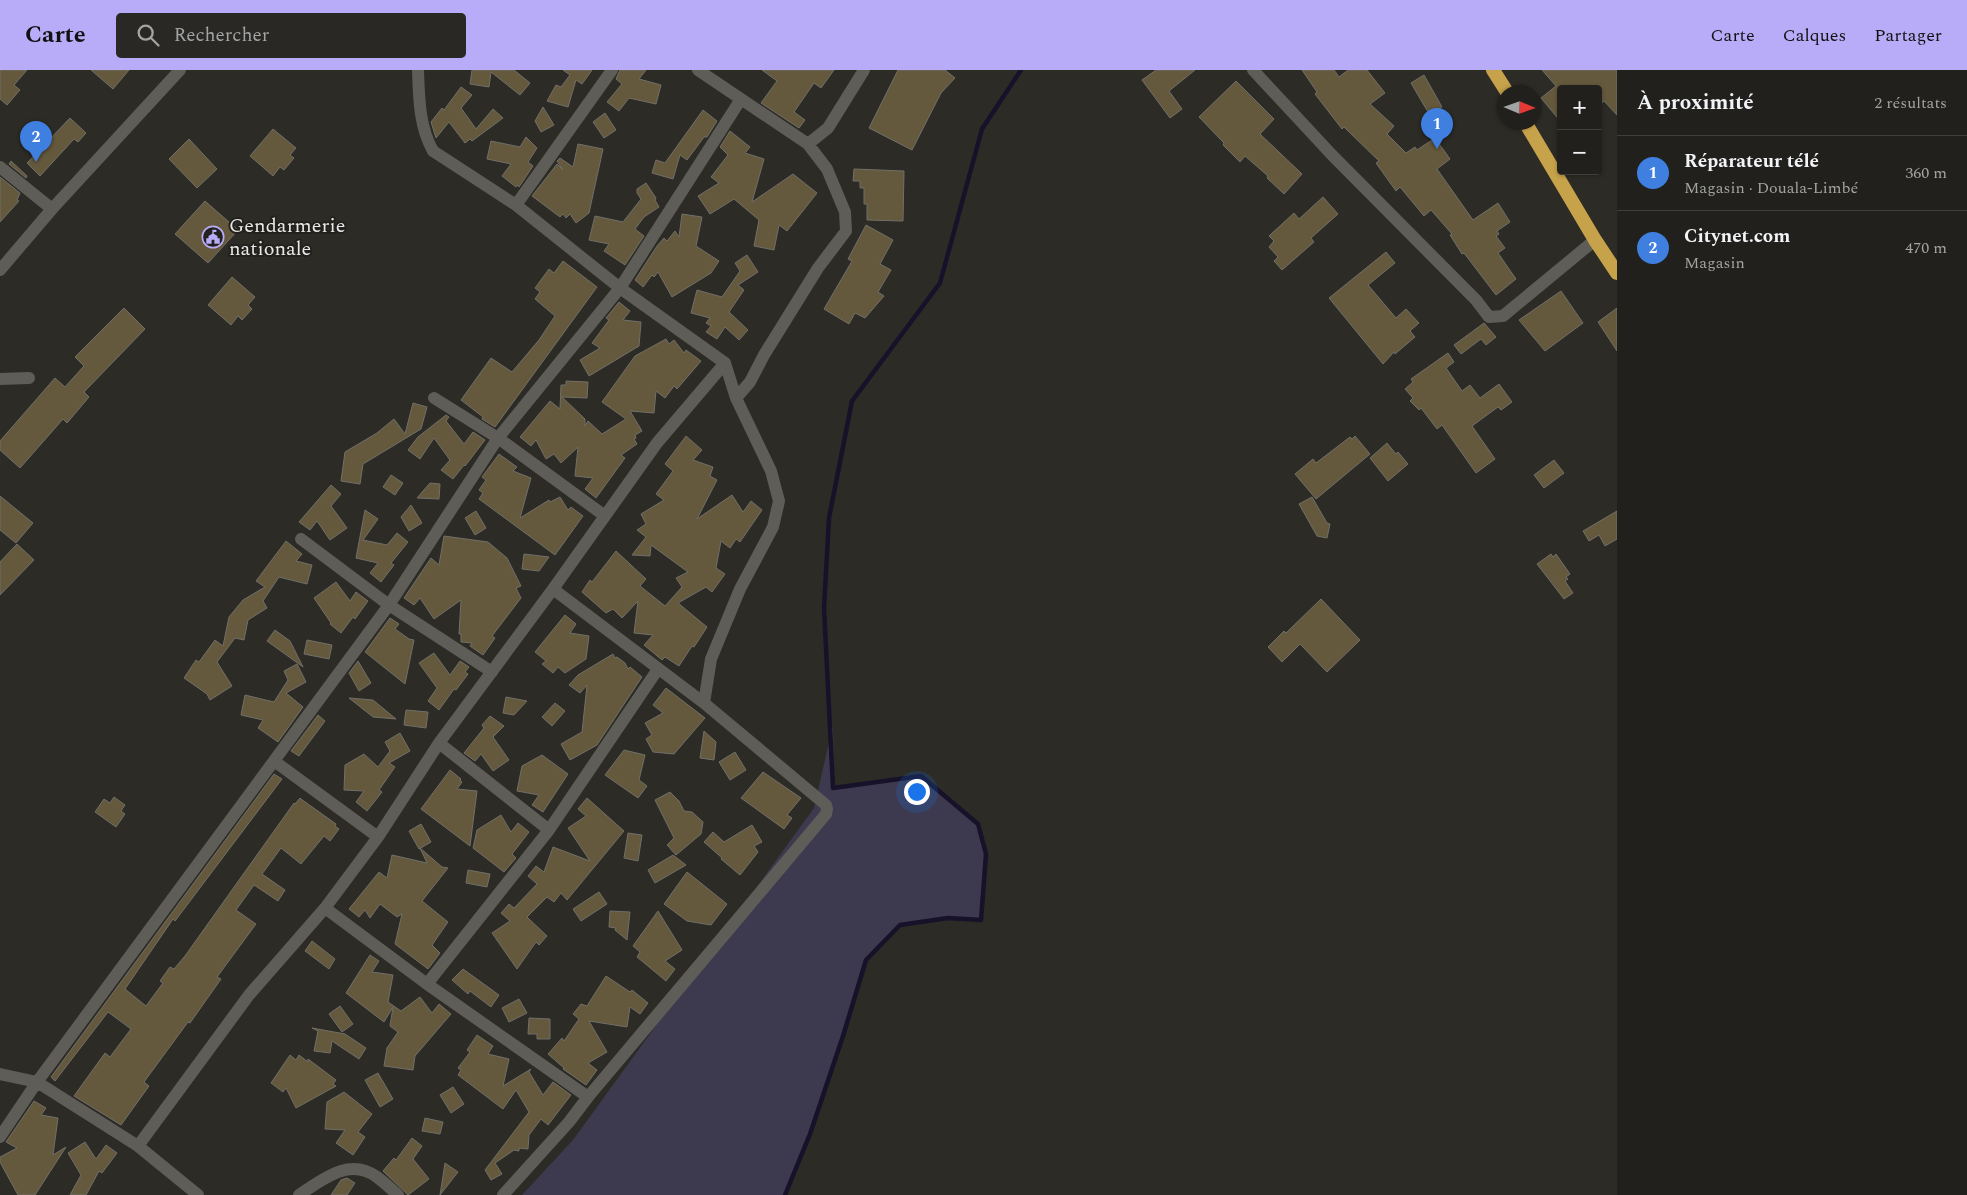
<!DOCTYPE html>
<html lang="fr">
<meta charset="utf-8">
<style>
:root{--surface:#21201c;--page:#292825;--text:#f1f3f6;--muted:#a2a3a3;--line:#3e3e3b;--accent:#b8abf7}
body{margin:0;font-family:Spectral,serif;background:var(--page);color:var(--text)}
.controls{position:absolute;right:15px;top:15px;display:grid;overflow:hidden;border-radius:5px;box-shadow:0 1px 4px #0004}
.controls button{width:45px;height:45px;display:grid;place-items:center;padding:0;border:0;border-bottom:1px solid var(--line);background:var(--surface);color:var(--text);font:25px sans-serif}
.compass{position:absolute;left:1497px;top:15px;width:45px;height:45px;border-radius:50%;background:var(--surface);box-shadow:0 1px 4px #0004;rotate:92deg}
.you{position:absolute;left:916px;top:721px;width:18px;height:18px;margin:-12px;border:4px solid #fff;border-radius:50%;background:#1a73e8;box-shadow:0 0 0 8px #1a73e833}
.badge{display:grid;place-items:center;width:32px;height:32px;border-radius:50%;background:var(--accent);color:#fff;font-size:16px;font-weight:700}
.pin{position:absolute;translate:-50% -41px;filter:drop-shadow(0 1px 2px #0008)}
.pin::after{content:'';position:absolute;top:26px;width:18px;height:15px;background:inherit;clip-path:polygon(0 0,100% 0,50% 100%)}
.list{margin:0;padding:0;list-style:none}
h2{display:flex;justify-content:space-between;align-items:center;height:65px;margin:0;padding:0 20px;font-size:21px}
h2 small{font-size:16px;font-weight:400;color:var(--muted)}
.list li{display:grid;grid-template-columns:32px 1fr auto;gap:15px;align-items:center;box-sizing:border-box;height:75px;padding:0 20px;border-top:1px solid var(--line)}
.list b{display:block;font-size:19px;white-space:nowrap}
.list p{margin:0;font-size:16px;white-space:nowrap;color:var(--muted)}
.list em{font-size:16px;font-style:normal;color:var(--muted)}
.icon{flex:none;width:28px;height:28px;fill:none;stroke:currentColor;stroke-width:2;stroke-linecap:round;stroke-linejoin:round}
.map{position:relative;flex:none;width:1617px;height:1125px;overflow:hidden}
header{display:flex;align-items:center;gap:30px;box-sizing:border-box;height:70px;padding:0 25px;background:var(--accent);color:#111}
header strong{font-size:24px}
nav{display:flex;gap:28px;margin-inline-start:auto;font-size:18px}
.search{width:350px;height:45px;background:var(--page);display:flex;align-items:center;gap:12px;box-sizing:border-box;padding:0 18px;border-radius:5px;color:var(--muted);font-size:19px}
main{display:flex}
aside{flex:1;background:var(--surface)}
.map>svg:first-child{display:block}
.green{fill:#3d3a4f}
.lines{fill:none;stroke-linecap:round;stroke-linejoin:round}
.stream{stroke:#171229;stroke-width:4.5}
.building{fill:#65593d;stroke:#716f6a}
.minor{stroke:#5f5d58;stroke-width:12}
.tertiary{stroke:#5f5d58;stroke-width:12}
.trunk{stroke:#c6a24a;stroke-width:14}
.labels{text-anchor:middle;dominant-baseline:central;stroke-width:4;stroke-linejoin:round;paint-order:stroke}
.poi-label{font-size:20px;fill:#e9e8e6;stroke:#23211d;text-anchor:start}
</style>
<header>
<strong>Carte</strong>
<div class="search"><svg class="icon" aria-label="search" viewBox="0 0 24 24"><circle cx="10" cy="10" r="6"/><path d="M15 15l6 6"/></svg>Rechercher</div>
<nav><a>Carte</a><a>Calques</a><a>Partager</a></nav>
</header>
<main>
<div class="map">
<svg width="1617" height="1125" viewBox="0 0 1617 1125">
<rect width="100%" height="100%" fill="#2c2b26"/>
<!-- green -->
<path class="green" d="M833 655 834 718 921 706 978 754 986 784 981 850 948 848 900 855 866 890 843 966 810 1064 785 1125H522L573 1070 814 738Z"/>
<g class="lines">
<!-- stream -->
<path class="stream" d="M785 1125 810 1064 843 966 866 890 900 855 948 848 981 850 986 784 978 754 921 706 833 718 824 538 829 448 852 331 940 213 982 59 1021 0"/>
</g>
<!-- building -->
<path class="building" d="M0 0H27L14 15 20 20 7 35 0 29Z
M91 0H129L113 19Z
M472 0H514L530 13 520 25 491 2 489 17 470 14Z
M563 0H592L582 14 576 10 568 37 547 31 556 15 561 17 570 5Z
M620 0H646L639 9 661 15 656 34 629 28 619 41 607 32 622 14 616 9Z
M762 0H834L821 18 814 13 794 42 805 50 799 58 761 33 777 11Z
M898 0H945L955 8 941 23 912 80 869 58Z
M1156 0H1195L1169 21 1182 39 1170 48 1142 10Z
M1302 0H1334L1339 7 1348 0H1367L1385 23 1370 34 1394 56 1387 64 1406 83 1415 77 1417 80 1435 68 1450 89 1437 99 1473 150 1498 133 1510 152 1497 161 1499 164 1496 166 1505 178 1498 183 1516 209 1496 225 1464 183 1462 184 1450 165 1452 164 1431 140 1424 146 1400 117 1396 121 1376 93 1379 91 1344 57 1342 59 1315 24 1317 22Z
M1542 0H1617V45L1604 31 1598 36V19H1561V52L1541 28 1556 16Z
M1424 5 1442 37 1433 42H1428L1411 13Z
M1236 11 1274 49 1260 64 1302 104 1284 124 1267 108 1268 106 1245 86 1240 92 1223 75 1224 73 1199 47Z
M461 17 472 25 461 38 476 59 493 39 503 48 472 71 470 69 465 73 449 52 436 68 431 52 442 38 444 40Z
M543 37 554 55 541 62 535 51Z
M703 40 717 51 707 67H704L687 90 680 85 673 109 652 103 656 90 665 93Z
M605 43 616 60 604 68 593 52Z
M70 48 86 63 78 72 74 69 40 106 27 93Z
M273 59 296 78 290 85 294 88 284 100 280 97 273 106 250 86Z
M730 61 750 77 745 83 764 89 752 132 793 104 817 123 787 161 779 155 774 180 754 176 759 150 734 129 710 144 698 126 719 113 711 107 728 85 720 77Z
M526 67 537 78 528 92 533 96 519 117 517 115 516 117 502 106 511 94 487 89 491 71 520 77Z
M189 69 217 99 197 118 169 89Z
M578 74 603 79 589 143 576 153 570 144 566 148 563 144 560 147 532 126 557 94 563 100 557 91 560 88 573 97Z
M11 91 27 106 26 108 9 94Z
M854 99 904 101 903 151 867 150V134H864V118H860V111H853Z
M0 107 20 123 17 130 19 131 0 152Z
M646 113 656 128 655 130 659 137 644 147 635 159 644 166 625 195 604 181 609 174 589 170 595 146 623 152 641 129 637 123V119Z
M1323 127 1338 144 1311 168 1314 172 1282 200 1274 191 1278 187 1269 177 1274 171 1269 166 1294 143 1299 149Z
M205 131 238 160 208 193 175 164Z
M682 144 702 147 696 176 719 191 711 203 672 227 658 202 654 207 652 205 643 217 635 210 657 176 664 168 667 171 675 161 679 167Z
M866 155 893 170 880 194 891 200 878 222 884 226 865 248 855 243 849 254 824 239 852 191 848 189Z
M1386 182 1395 193 1368 215 1396 248 1406 239 1419 253 1410 261 1415 267 1395 284 1394 282 1383 294 1329 228Z
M747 185 758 202 738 215 744 220 729 242 748 260 739 270 725 257 717 269 706 262 711 256 706 253 710 248 691 243 697 220 722 227 740 201 735 193Z
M563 191 597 217 495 357 482 349 483 347 461 330 491 288 512 302 539 270 555 246 535 229 540 222 535 218 549 199 554 203Z
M232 207 255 227 248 235 252 239 242 250 238 246 231 255 208 235Z
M1561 221 1583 253 1545 281 1519 250Z
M619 232 630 241 623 250 641 252 639 276 589 306 580 290 600 278 592 273 609 250 606 248Z
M124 238 145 259 84 322 89 327 67 353 63 349 20 398 0 380V371L55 308 65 317 84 296 75 287Z
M1617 238V281L1598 252Z
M1484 253 1496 267 1486 275 1481 269 1461 284 1454 275Z
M666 269 669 274 674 270 684 283 686 280 701 291 677 319 674 316 665 328 656 321 654 343 630 341 642 361 635 365 636 368 634 369 637 374 621 385 625 388 596 428 585 419 593 408 575 406 578 377 561 393 554 384 546 389 536 370 531 376 520 367 550 331 560 339 561 315H566V311L588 312 587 328 562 327 585 349V356L588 351 602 364 626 349 602 332 635 286Z
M1448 283 1454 292 1446 298 1462 321 1470 315 1480 328 1499 314 1512 332 1501 340 1498 337 1472 356 1495 389 1476 403 1442 355 1437 359 1421 338 1419 340 1410 331 1413 328 1405 319 1413 312 1411 309Z
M413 333 427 337 421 359 363 394 360 414 341 411 345 382 377 363 394 349 405 364Z
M446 345 449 347 446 351 464 374 473 362 485 370 465 396 464 395 453 409 441 400 450 390 434 368 420 389 408 380 418 367Z
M686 366 702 380 693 390 713 397 710 406 717 410 697 449 732 425 743 442 751 431 762 440 740 472 736 469 730 478 721 471 716 498 725 504 712 522 706 517 678 533 707 557 694 577 692 576 679 596 665 587 662 590 644 575 653 565 634 563 638 531 622 548 613 539 606 543 582 522 590 510 592 512 616 481 646 509 640 516 665 536 682 517 676 508 688 502 651 475 650 486 632 485 646 467 637 460 646 454 641 444 664 430 656 424 673 401 665 394Z
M1355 366 1370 384 1316 429 1295 404 1313 389 1316 393 1350 367 1352 369Z
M1387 373 1396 384 1398 382 1408 394 1388 411 1370 388Z
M499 384 517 397 513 401 531 408 520 448 549 430 550 432 560 427 568 440 571 437 583 446 555 485 479 429 483 423 479 420 486 410 482 407Z
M1554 390 1564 403 1544 418 1534 405Z
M391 405 403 413 395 425 383 417Z
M430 413 440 414 439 429 417 428Z
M331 415 341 424 331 436 347 458 330 470 317 451 310 460 299 452Z
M0 426 33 453 16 473 0 460Z
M1312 427 1327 453 1330 454 1327 468 1317 466 1299 434Z
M411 435 422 453 409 461 401 447Z
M365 440 378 449 363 470 387 475 397 463 408 472 391 493 394 495 381 512 370 503 378 493 356 488Z
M476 441 486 458 475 465 465 448Z
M1617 441V469L1605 476 1599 465 1589 471 1583 461Z
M444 466 488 472 507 488 521 516 516 518 521 528 492 566 495 568 483 585 470 576 472 573 461 572V564H459L461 530 434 549 420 528 414 535 404 528 431 488 439 495Z
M286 471 302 484 296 491 312 495 307 514 279 507 263 531 267 538 248 550 244 570 235 568 217 592 232 616 210 630 207 624 184 608 196 590 199 592 215 570 223 576 229 547 243 530 265 517 256 511Z
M17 474 34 490 0 525V492Z
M524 484 549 487 539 501 522 499Z
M1551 484 1553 487 1556 484 1570 504 1566 507 1568 509 1565 511 1573 523 1564 529 1537 494Z
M336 512 350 531 356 522 368 531 355 549 353 547 341 563 330 554 331 553 314 528Z
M1321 529 1360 570 1327 602 1300 574 1282 592 1268 577 1284 561 1286 563Z
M565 545 576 554 570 563 589 566 586 589 565 603 558 597 553 603 542 594 546 591 535 582Z
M390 548 399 554 395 559 409 569 414 570 405 614 365 582Z
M275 560 290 571 303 597 267 571Z
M307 570 332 575 329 589 304 584Z
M434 583 450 605 460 591 469 597 465 602 468 604 456 620 454 619 439 640 428 631 437 618 419 593Z
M613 584 615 588 617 587 625 593 628 599 630 597 642 607 597 675 570 690 561 674 582 662 587 615 580 623 569 615 578 605Z
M358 591 371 613 359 621 349 603Z
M297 594 306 612 286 623 303 637 278 672 258 658 263 650 241 645 245 625 274 632 288 610 284 601Z
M666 618 705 648 674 684 653 682 646 669 652 665 645 653 663 643 653 635Z
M506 627 527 631 514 645 503 643Z
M349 628 373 630 396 649 373 647Z
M555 633 565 641 552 656 542 647Z
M406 640 428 642 426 658 404 655Z
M318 645 325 651 299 686 291 681Z
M490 646 504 656 493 667 509 690 493 701 481 684 475 691 464 683 484 658 482 655Z
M704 661 716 672 714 690 700 688Z
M400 663 410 681 389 693 395 697 379 720 382 722 367 741 356 732 364 721 344 720 345 695 364 684 378 697 390 681 385 672Z
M624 680 645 685 639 710 647 716 638 728 605 705Z
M735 682 746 700 730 710 719 692Z
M542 685 568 704 543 742 532 735 539 725 517 721 522 696Z
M450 700 461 709 460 710 462 712 457 719 477 721 470 776 421 739Z
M763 702 801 728 787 745 792 748 784 759 741 728Z
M274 704 282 709 175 851 173 849 125 919 146 936 163 913 160 911 170 897 174 899 185 886 294 733 295 734 300 728 301 729 336 754 335 756 339 759 330 771 324 766 301 794 281 778 262 804 285 820 278 831 254 815 236 840 256 854 217 907 221 909 190 953 188 952 144 1012 149 1016 121 1055 74 1026 105 983 110 987 131 959 108 942 55 1011 51 1007Z
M670 722 679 731 684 741 692 742 703 752 701 764 676 785 667 775 674 768 655 730Z
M114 727 125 735 121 741 125 744 116 757 95 742 104 729 110 733Z
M587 728 624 761 567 830 561 823 554 832 547 827 527 847 547 866 539 875 536 872 517 899 492 863 510 851 501 843 509 834 514 838 537 814 528 806 536 796 544 802 553 777 590 791 568 758 586 746 578 739Z
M501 745 511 762 518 753 529 762 512 784 516 788 504 802 473 778 477 760Z
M421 754 431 772 419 779 409 761Z
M752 755 762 772 754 776 758 782 740 805 721 789 722 788 704 772 713 762 724 772Z
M628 763 642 765 638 791 624 788Z
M420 778 442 797 448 798 422 831 448 852 432 875 440 883 428 899 395 874 402 844 397 847 380 834 370 848 365 840 359 847 349 839 379 802 387 808 392 785 427 793Z
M673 785 686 795 655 813 648 800Z
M468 800 490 804 487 817 466 813Z
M687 802 727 834 711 855 687 851 664 834Z
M599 822 607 834 581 851 573 839Z
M610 841 630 842 627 870 615 860 616 858 609 857Z
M658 841 682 880 665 891 675 899 666 911 637 887 640 882 633 876Z
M312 871 335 889 329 899 305 881Z
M370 885 379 891 372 902 393 905 388 932 401 941 420 927 432 943 439 934 451 944 415 986 413 1000 384 996 387 978 398 962 390 956 393 937 384 952 346 923Z
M463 899 499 925 491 937 470 921 468 924 452 910Z
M606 906 630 922 632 920 648 933 640 944 630 937 627 957 589 951 607 982 588 993 597 1000 586 1015 563 999 564 998 548 984 562 968 564 971 579 949 573 944 581 934 587 936Z
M519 929 527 943 509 952 502 938Z
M340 936 353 954 342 962 329 944Z
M529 948 550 949V969H537V964H528Z
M312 958 345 964 366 978 359 989 332 971 330 983 314 981 318 961Z
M477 965 493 976 488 984 509 989 503 1016 531 999 529 1002 543 1025 553 1012 571 1025 548 1055 541 1049 529 1065 528 1079 519 1078V1081L514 1080 495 1093 502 1104 491 1110 485 1100 529 1042 516 1020 503 1039 458 1005 461 1000 458 998 470 982 467 980Z
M290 985 296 990 299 985 308 992V989L336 1010 333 1014 336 1016 296 1038 286 1018 283 1022 271 1013Z
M378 1003 393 1029 380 1037 365 1010Z
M453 1017 464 1034 451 1043 440 1025Z
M344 1022 372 1044 358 1062 365 1067 353 1085 336 1073 345 1060 325 1059 327 1032Z
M34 1031 46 1038 41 1045 58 1048 53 1085 66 1077 35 1125H18L0 1092V1087L17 1078 6 1072Z
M425 1048 443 1052 440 1064 422 1061Z
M412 1068 422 1076 413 1089 429 1109 408 1125 383 1101 394 1088 396 1090Z
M85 1072 96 1089 106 1075 117 1083 102 1103 99 1101 86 1125H70L81 1105 68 1083Z
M445 1093 458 1102 440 1125Z
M347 1108 355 1113 347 1125H331L341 1110Z"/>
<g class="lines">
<!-- minor -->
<path class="minor" d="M418 0C419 28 419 56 433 81L516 135 620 218 725 293 736 328 771 401 779 431 773 457 740 519 711 589 704 633 826 735 827 739 826 744 588 1027 569 1052 503 1125
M698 0 808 74 827 99 845 142 846 161 818 198 764 285 750 312 736 328
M1253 0 1332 85 1476 230 1489 247 1503 246 1595 170
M808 74 828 58 864 0
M0 97 52 139
M516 135 612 0
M0 309 29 308
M434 328 498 368 605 446
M301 469 389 535 492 602
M553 519 704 633
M439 673 549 760
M274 691 378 767
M325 838 427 914 588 1027
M427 914 549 760 658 599
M0 1004 37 1012 138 1076 198 1125
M0 1067 37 1012 389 535 498 368 620 218 741 29
M138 1076 249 925 325 838 378 767 439 673 553 519 657 373 725 293
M299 1125C323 1109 349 1087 377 1107 384 1112 391 1119 398 1125"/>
<!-- tertiary -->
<path class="tertiary" d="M0 200 52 139 180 0"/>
<!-- trunk -->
<path class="trunk" d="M1493 0 1507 22
M1525 52 1595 170 1617 203"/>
</g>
<!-- icons -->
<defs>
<g id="civic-ring" transform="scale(1.125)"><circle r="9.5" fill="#23211d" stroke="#b8abf7" stroke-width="1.5"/><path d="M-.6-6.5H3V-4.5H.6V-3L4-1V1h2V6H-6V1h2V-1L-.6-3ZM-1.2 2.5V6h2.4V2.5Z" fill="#b8abf7"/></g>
</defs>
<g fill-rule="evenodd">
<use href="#civic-ring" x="213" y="167"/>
</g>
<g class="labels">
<!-- poi labels -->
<g class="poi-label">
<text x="229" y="156">Gendarmerie<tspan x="229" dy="23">nationale</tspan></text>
</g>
</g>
</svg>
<div class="controls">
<button>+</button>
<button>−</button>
</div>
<svg class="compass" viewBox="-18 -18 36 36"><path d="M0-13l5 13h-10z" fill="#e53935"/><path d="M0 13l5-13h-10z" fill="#a2a3a3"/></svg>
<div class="you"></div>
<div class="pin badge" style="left:1437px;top:79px;background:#3f7fe0">1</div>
<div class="pin badge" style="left:36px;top:92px;background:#3f7fe0">2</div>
</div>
<aside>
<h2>À proximité<small>2 résultats</small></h2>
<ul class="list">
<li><span class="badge" style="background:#3f7fe0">1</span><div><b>Réparateur télé</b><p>Magasin · Douala-Limbé</p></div><em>360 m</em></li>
<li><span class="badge" style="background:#3f7fe0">2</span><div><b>Citynet.com</b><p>Magasin</p></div><em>470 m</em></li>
</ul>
</aside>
</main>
